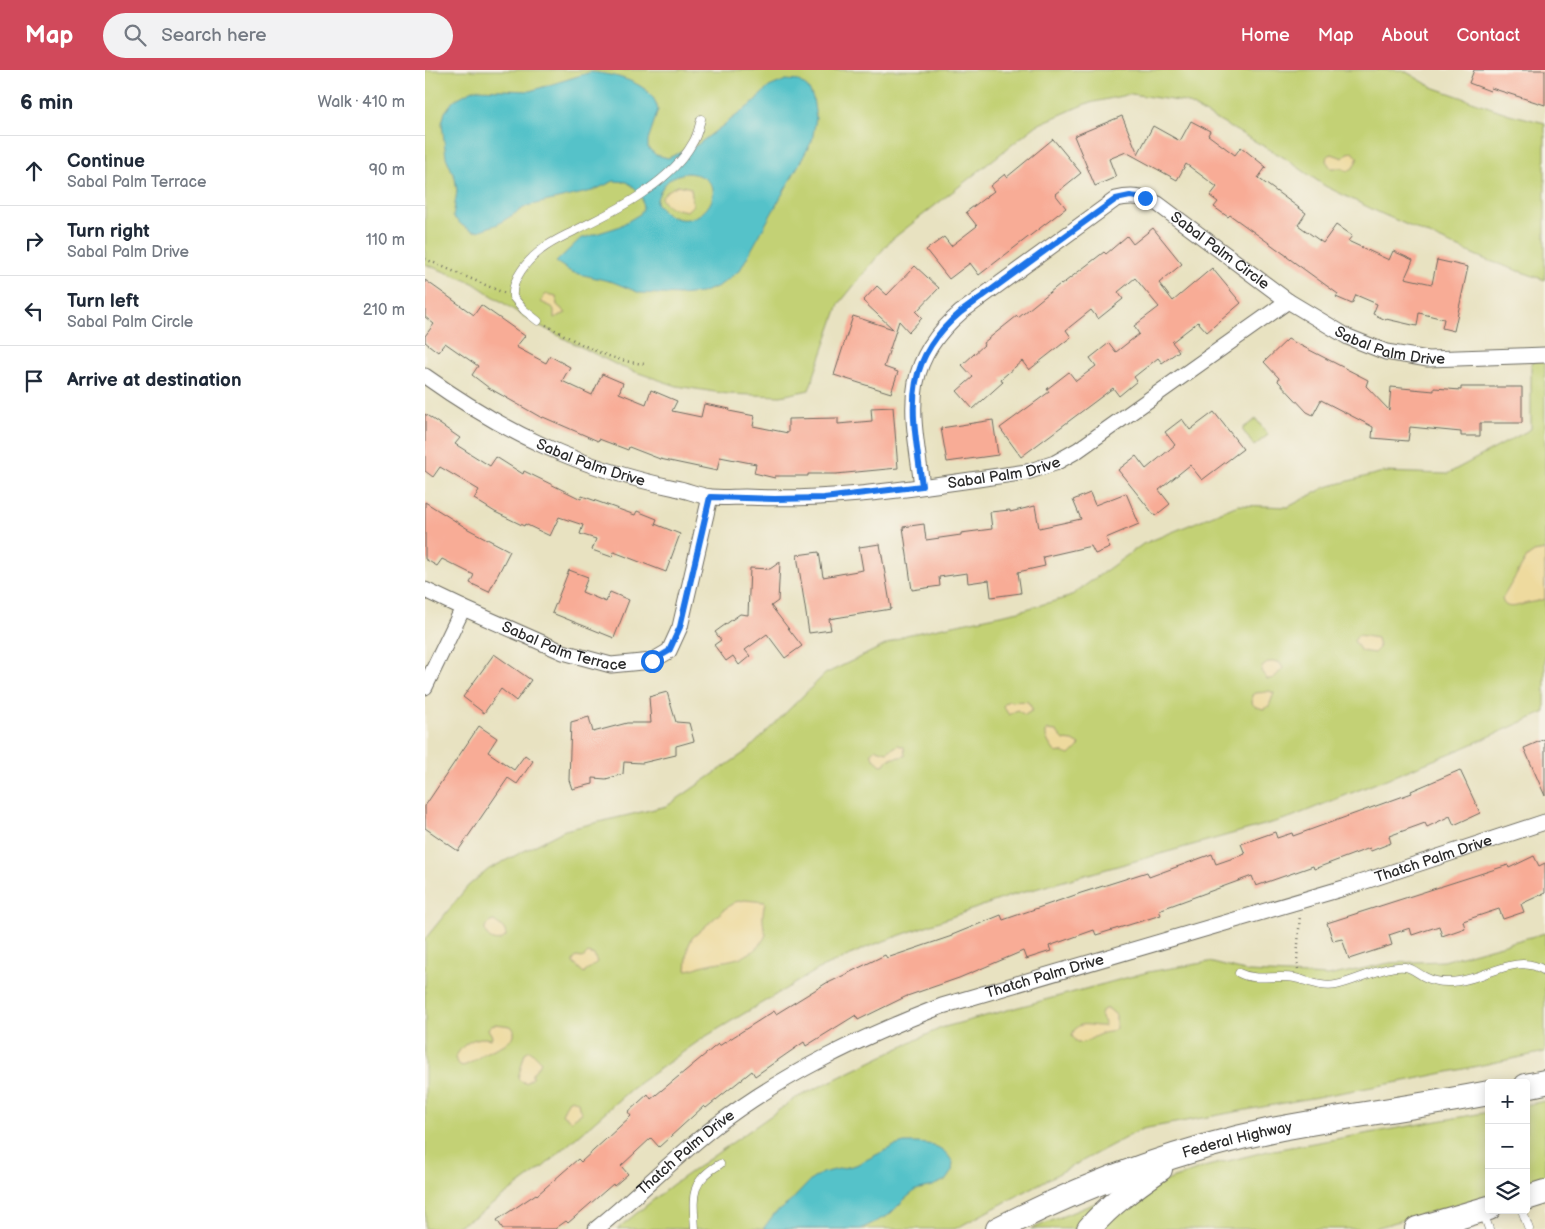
<!DOCTYPE html>
<meta charset="utf-8">
<style>
:root{--surface:#fff;--page:#f2f2f3;--text:#1f2937;--muted:#747a83;--line:#e0e1e3;--accent:#d1495b}
body{margin:0;font-family:"Balsamiq Sans",sans-serif;background:var(--page);color:var(--text)}
.controls{position:absolute;right:15px;bottom:15px;display:grid;overflow:hidden;border-radius:5px;box-shadow:0 2px 12px #0003}
.controls button{width:45px;height:45px;display:grid;place-items:center;padding:0;border:0;border-bottom:1px solid var(--line);background:var(--surface);color:var(--text);font:25px sans-serif}
.stop{position:absolute;width:15px;height:15px;margin:-11px;border:4px solid #1a73e8;border-radius:50%;background:#fff}
.stop.end{background:#1a73e8;border-color:#fff;box-shadow:0 1px 5px #0008}
.list{margin:0;padding:0;list-style:none}
h2{display:flex;justify-content:space-between;align-items:center;height:65px;margin:0;padding:0 20px;font-size:21px}
h2 small{font-size:16px;font-weight:400;color:var(--muted)}
.list li{display:grid;grid-template-columns:32px 1fr auto;gap:15px;align-items:center;box-sizing:border-box;height:70px;padding:0 20px;border-top:1px solid var(--line)}
.list b{display:block;font-size:19px;white-space:nowrap}
.list p{margin:0;font-size:16px;white-space:nowrap;color:var(--muted)}
.list em{font-size:16px;font-style:normal;color:var(--muted)}
.icon{flex:none;width:28px;height:28px;fill:none;stroke:currentColor;stroke-width:2;stroke-linecap:round;stroke-linejoin:round}
.map{position:relative;flex:none;width:1120px;height:1159px;overflow:hidden}
header{display:flex;align-items:center;gap:30px;box-sizing:border-box;height:70px;padding:0 25px;background:var(--accent);color:#fff}
header strong{font-size:24px}
nav{display:flex;gap:28px;margin-inline-start:auto;font-size:18px}
.search{width:350px;height:45px;background:var(--page);display:flex;align-items:center;gap:12px;box-sizing:border-box;padding:0 18px;border-radius:28px;color:var(--muted);font-size:19px}
main{display:flex}
aside{flex:1;background:var(--surface)}
.map>svg:first-child{display:block}
.green{fill:#c3d174;stroke:#777e50}
.sand{fill:#eeda9e;stroke:#8c8264}
.water{fill:#54c2c9;stroke:#40767a;fill-rule:evenodd}
.building{fill:#f8ac96}
.lines{fill:none;stroke-linecap:round;stroke-linejoin:round}
.lane-casing{stroke:#6d6b60;stroke-width:9}
.street-casing{stroke:#6d6b60;stroke-width:17}
.primary-casing{stroke:#6d6b60;stroke-width:26}
.path{stroke:#6d6b60;stroke-width:2.5;stroke-dasharray:1 4;stroke-linecap:butt}
.lane{stroke:#fff;stroke-width:8}
.street{stroke:#fff;stroke-width:15}
.primary{stroke:#fff;stroke-width:24}
.route{stroke:#1a73e8;stroke-width:6}
.labels{text-anchor:middle;dominant-baseline:central;stroke-width:5;stroke-linejoin:round;paint-order:stroke}
.street-label{font-size:15px;fill:#2b2b2b;stroke:#f7f3e8}
</style>
<header>
<strong>Map</strong>
<div class="search"><svg class="icon" aria-label="search" viewBox="0 0 24 24"><circle cx="10" cy="10" r="6"/><path d="M15 15l6 6"/></svg>Search here</div>
<nav><a>Home</a><a>Map</a><a>About</a><a>Contact</a></nav>
</header>
<main>
<aside>
<h2>6 min<small>Walk · 410 m</small></h2>
<ul class="list">
<li><svg class="icon" aria-label="ahead" viewBox="0 0 24 24"><path d="M12 20V5M6 11l6-6 6 6"/></svg><div><b>Continue</b><p>Sabal Palm Terrace</p></div><em>90 m</em></li>
<li><svg class="icon" aria-label="right" viewBox="0 0 24 24"><path d="M7 20v-9h11M14 6l5 5-5 5"/></svg><div><b>Turn right</b><p>Sabal Palm Drive</p></div><em>110 m</em></li>
<li><svg class="icon" aria-label="left" viewBox="0 0 24 24"><path d="M17 20v-9H6M10 6l-5 5 5 5"/></svg><div><b>Turn left</b><p>Sabal Palm Circle</p></div><em>210 m</em></li>
<li><svg class="icon" aria-label="arrive" viewBox="0 0 24 24"><path d="M6 21V4h12l-3 4 3 4H6"/></svg><div><b>Arrive at destination</b></div></li>
</ul>
</aside>
<div class="map">
<svg width="1120" height="1159" viewBox="0 0 1120 1159">
<rect width="100%" height="100%" fill="#f7f3e8"/>
<filter id="ink" filterUnits="userSpaceOnUse"><feTurbulence type="fractalNoise" baseFrequency=".02" numOctaves="2"/><feDisplacementMap in="SourceGraphic" scale="10" xChannelSelector="R" yChannelSelector="G"/><feConvolveMatrix kernelMatrix="1 2 1 2 8 2 1 2 1" color-interpolation-filters="sRGB"/></filter>
<filter id="wash" filterUnits="userSpaceOnUse"><feTurbulence type="fractalNoise" baseFrequency=".0096" numOctaves="4" result="noise"/><feDisplacementMap in="SourceGraphic" scale="20" xChannelSelector="R" yChannelSelector="G"/><feGaussianBlur stdDeviation="1.12" result="paint"/><feColorMatrix in="noise" values="0 0 0 0 0 0 0 0 0 0 0 0 0 0 0 0 0 1.4 0 .05"/><feComposite in="paint" operator="in"/></filter>
<g filter="url(#wash)">
<rect width="100%" height="100%" fill="#e8e2c1"/>
<!-- green -->
<path class="green" d="M0 0H978L1007 17 1084 44 1120 53V210L1059 189 955 143 900 116 858 87 760 32 706 24 660 34 612 55 465 171 414 234 384 320 356 326 303 324 252 316 196 297 144 271 104 250 48 213 0 194Z
M1120 286V642L1036 679 864 748 585 826 445 876 394 899 278 968 206 1019 118 1097 53 1145 27 1159H0V869L43 816 64 799 140 760 242 736 322 681 400 604 481 565 594 541 644 527 718 474 813 435 863 437 901 417 958 402 1022 404 1106 359V293Z
M831 349 843 365 829 376 817 359Z
M1120 863V982L985 1010 717 1059 530 1159H192L247 1115 371 1028 516 958 723 902 784 892 824 902 903 906 965 893 1018 891Z
M1120 1031V1109L1101 1114V1035Z
M1064 1042V1125L947 1159H670L716 1122 738 1112 783 1096 843 1081Z
M673 1132 655 1159H606Z"/>
<!-- sand -->
<path class="sand" d="M928 82 933 88 928 98 923 101 916 98H906L901 91 902 86 907 84 918 88 923 83Z
M253 115 266 118 268 135 262 141C253 139 242 139 236 129 238 122 247 119 253 115Z
M122 224 131 226 132 235 141 243 129 248V240L127 237 116 232 119 226Z
M1120 480V529C1114 531 1109 532 1103 533 1094 535 1080 542 1077 529L1102 487 1109 482Z
M933 565 952 568 954 578 949 583 936 581 929 571Z
M844 592H854L858 598C853 603 850 610 842 609L836 601 837 597Z
M844 621 849 623 844 636 838 639C827 635 827 637 827 625 832 621 838 624 844 621Z
M583 631C591 633 596 630 603 632L608 640 600 645 592 640 584 645 578 636Z
M622 660 631 661 639 670 648 671 655 675 645 685 636 682 631 683C626 677 618 667 622 660Z
M473 675 479 677 480 686 464 689 460 694 456 695 447 687V682L451 679 462 682Z
M320 830 340 832C337 847 337 851 341 865 328 891 304 889 280 895 273 896 268 900 261 900L263 877 267 868 301 838 310 832Z
M69 851C75 855 81 859 81 866 67 881 49 855 69 851Z
M163 883 169 885 172 892 159 903 148 893V891L151 887 158 888Z
M679 939H684L691 945V958C686 964 682 961 676 964 667 967 662 973 652 973L647 966C652 948 664 957 679 956L680 953 675 944Z
M71 954 86 956 89 960V966C78 977 75 976 62 982 53 987 47 994 37 996L32 993 30 988C37 974 49 965 66 969L67 966 63 959 66 955Z
M105 980 116 991 115 994 107 1004V1008L101 1013 94 1010 93 1008 100 983Z
M147 1029 153 1032 154 1038 157 1043 145 1051 142 1047 137 1044 143 1031Z"/>
<!-- water -->
<path class="water" d="M166 2C190 5 228 12 233 40L223 70V78L231 85 243 88 272 75 324 36 344 17 361 10 374 11 383 18 388 28 391 48 387 71 315 200 294 216 276 223 254 225 215 223 188 212 146 202 131 192 155 169 193 157 215 144 218 139 217 128 210 118 202 112 189 111 167 121 102 136 73 154 53 161H48L38 156 28 147 32 121 30 108 21 87 17 53 20 42 29 30 50 19 105 21ZM262 103C321 108 267 181 231 133 235 117 244 105 262 103Z
M479 1073C500 1073 517 1072 528 1093L527 1101 521 1110 507 1116 491 1120 480 1129 464 1145 436 1159H338L349 1144 365 1132 386 1110 397 1103 431 1095 469 1076Z"/>
<g id="blocks">
<!-- building -->
<path class="building" d="M1049 0H1120V35L1066 18 1065 21 1044 13Z
M697 46 713 84 728 56 755 71 766 51 785 61 783 65 810 85 816 77 841 97 833 108 881 143 873 155 898 173 911 155 927 166 923 171 964 190 968 181 988 190 980 208 1007 214 1012 190 1043 197 1029 261 1017 258 1019 249 994 243 992 256 961 249V250L948 244 952 234 931 225 927 234 911 227 913 224 862 187V186L805 145 803 147 789 137 793 132 785 126 792 117 761 94 752 110 701 82 684 89 691 107 670 116 649 66Z
M628 69 656 103 630 124 641 138 554 205 545 193 524 209 501 180 519 167 526 176 552 156 541 142 569 121 565 116 580 104 582 107Z
M728 158 757 194 734 213 748 231 787 198 816 233 782 262 773 252 747 272 754 281 737 293 733 288 709 307 712 311 694 326 688 318 596 387 575 358 624 322 622 319 644 302 651 311 671 296 665 288 684 273 691 282 714 264 709 256 734 237 710 208 693 222 698 229 673 249 666 240 641 260 646 267 604 300 597 291 576 309 578 312 548 339 532 321 548 307 537 295 559 275 558 273 592 246 593 248 635 214 636 215 679 182 681 184 702 166 708 174Z
M490 196 514 218 491 242 497 248 484 262 474 251 459 297 473 302 466 323 409 305 428 246 468 259 438 231 452 216 462 225Z
M0 210 49 245 56 235 100 266 91 277 121 293 125 286 145 297 137 311 167 325 177 304 198 313 194 323 221 334 226 320 252 331 247 341 276 347 279 334 305 339 304 341 330 346 328 356 363 363V349L413 348V354L447 351 446 338 468 337 473 398 411 404H383V406H350V408L329 403 331 394 295 387 292 401 235 389 204 377 203 380 174 369 173 371 118 347 117 348 64 318 47 305 53 296 20 273 13 282 0 272V266L9 254 0 247Z
M863 269 943 310 941 316 964 340 966 317 1009 321V318L1036 320V317H1097V353H1055V366H1036V362L985 357 983 371 947 368 948 357 896 330 888 345 882 342 853 311 854 308 839 292Z
M789 342 818 379 777 410 765 395 734 420 745 434 730 446 693 400 711 386 721 399 750 375 740 362 757 349 765 360Z
M0 344 35 368 30 374 65 396 71 387 98 404 99 401 156 429 157 426 210 445 212 441 232 449 230 454 255 464 241 502 189 482 187 487 167 480 171 469 155 464 158 455 134 447 125 466 100 454 99 456 70 442 49 429 54 420 15 397 8 407 0 401Z
M568 350 573 385 522 392 516 358Z
M665 423 670 435 701 423 714 454 681 468 685 478 670 484 666 476 618 487 620 496 593 502 596 523 566 527 564 510 543 513 542 503 514 507 515 516 487 520 478 457 499 454 501 470 536 465V463L567 459 565 442 585 440V442L610 436 614 458 656 449 648 430Z
M0 432 43 459 85 481 64 522 45 513 49 505 17 489 12 496 0 489Z
M455 474 466 539 404 549 406 560 384 563 372 485 394 482 398 507 438 500 434 477Z
M355 492 353 531 346 536 377 576 360 588 342 564 320 580 325 586 314 595 308 586 301 591 289 575 296 570 290 562 315 544 323 545 325 498 345 499Z
M144 500 163 507 157 522 181 532 185 522 204 530 189 568 127 543Z
M69 584 106 610 91 631 76 619 59 643 38 627Z
M242 622 251 652 264 653 269 671 251 676V685L217 693 199 692 198 704 181 709 168 708V714L147 719 144 710 146 652 164 647 168 662 202 653H226L224 627Z
M54 656 72 668 63 682 89 700 100 685 108 691 92 714 83 708 33 781 0 758V736Z
M1120 669V726L1099 678Z
M1035 700 1055 743 1029 755 1025 746 1002 757 1000 753 964 766 966 773 946 781 945 778 889 799 888 796 831 816 827 806 734 840 736 845 671 865 669 860 624 876 626 881 601 889 598 881 534 908 482 926 433 950 431 945 381 976 379 972 330 1006 327 1001 281 1038 279 1036 234 1077 226 1068 196 1096 203 1104 189 1116 188 1114 143 1153 141 1151 130 1159H78L72 1150 111 1124 112 1125 153 1089 156 1092 206 1046 203 1042 223 1024 226 1029 293 974 294 976 349 941 351 944 403 912V913L460 885 462 888 527 866V865L576 845 578 850 656 823 722 802 724 807 787 784 791 794 820 784 816 774 850 762 852 768 867 763 868 766 987 723 986 721Z
M1109 786 1114 796 1120 793V823L1096 834 1099 842 1078 849 1074 839 1038 851 1040 858 1017 866 1014 856 987 865 985 858 964 865 967 875 924 889 917 869 908 871 902 853 1083 795 1084 798Z"/>
</g>
</g>
<g filter="url(#ink)">
<use href="#blocks" fill-opacity="0" stroke="#6d6b60" stroke-width="1"/>
<g class="lines">
<!-- lane casing -->
<g class="lane-casing">
<path id="lane" d="M113 251 99 240 88 227C86 209 103 190 116 180 127 171 140 166 153 159 176 147 201 136 222 120 239 108 257 92 267 74 272 67 274 57 276 49
M814 903C831 912 851 904 870 908 883 911 897 918 911 915 932 911 959 895 980 897 988 898 993 904 1000 907 1010 912 1023 913 1034 911 1062 908 1093 882 1120 901
M1097 1140 1104 1159
M1058 1142 1064 1159
M270 1159C268 1127 264 1112 295 1094"/>
</g>
<!-- street casing -->
<g class="street-casing">
<g id="street">
<path id="s1" d="M0 306C80 363 154 398 250 418 262 420 274 426 286 427 298 428 309 427 320 427 416 432 507 415 602 402L630 393 653 380 863 231"/>
<path id="s2" d="M497 416C488 344 473 296 536 242L691 129C707 125 718 127 733 134L863 231 923 267 961 282 1003 289 1120 285"/>
<path id="s3" d="M0 520 38 538 138 582 186 595 227 591 244 581 255 557 285 427"/>
<path d="M0 617 38 538"/>
<path id="s4" d="M171 1159C211 1127 248 1089 289 1057 358 1004 436 967 517 936L919 818 1120 752"/>
</g>
</g>
<!-- primary casing -->
<g class="primary-casing">
<g id="primary">
<path d="M1101 1016 1120 1012"/>
<path d="M1101 1128 1120 1122"/>
<path id="s5" d="M573 1159C659 1115 752 1080 847 1060 919 1046 992 1037 1064 1023"/>
<path d="M664 1159C684 1135 709 1117 735 1099"/>
<path d="M992 1159 1064 1138"/>
</g>
</g>
<!-- path -->
<path class="path" d="M0 189 79 223
M121 255C152 272 185 292 221 294
M873 899 872 890 875 844"/>
<!-- lane -->
<use href="#lane" class="lane"/>
<!-- street -->
<use href="#street" class="street"/>
<!-- primary -->
<use href="#primary" class="primary"/>
</g>
</g>
<g class="lines" filter="url(#ink)">
<!-- route -->
<path class="route" d="M227 591 244 581 255 557 285 427 350 429 399 428 497 416C488 344 473 295 536 242L691 129 705 126 720 128"/>
</g>
<g class="labels">
<!-- street labels -->
<g class="street-label">
<text stroke="none"><textPath href="#s2" startOffset="502">Sabal Palm Circle</textPath></text>
<text stroke="none"><textPath href="#s2" startOffset="700">Sabal Palm Drive</textPath></text>
<text stroke="none"><textPath href="#s1" startOffset="188">Sabal Palm Drive</textPath></text>
<text stroke="none"><textPath href="#s1" startOffset="608">Sabal Palm Drive</textPath></text>
<text stroke="none"><textPath href="#s3" startOffset="151">Sabal Palm Terrace</textPath></text>
<text stroke="none"><textPath href="#s4" startOffset="928">Thatch Palm Drive</textPath></text>
<text stroke="none"><textPath href="#s4" startOffset="522">Thatch Palm Drive</textPath></text>
<text stroke="none"><textPath href="#s5" startOffset="256">Federal Highway</textPath></text>
<text stroke="none"><textPath href="#s4" startOffset="118">Thatch Palm Drive</textPath></text>
</g>
</g>
</svg>
<div class="controls">
<button>+</button>
<button>−</button>
<button><svg class="icon" aria-label="layers" viewBox="0 0 24 24"><path d="M12 4l9 5-9 5-9-5zM3 14l9 5 9-5"/></svg></button>
</div>
<div class="stop" style="left:227px;top:591px"></div>
<div class="stop end" style="left:720px;top:128px"></div>
</div>
</main>
